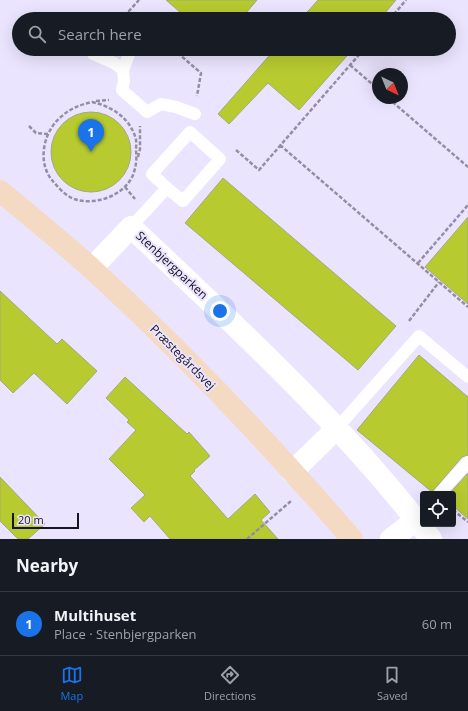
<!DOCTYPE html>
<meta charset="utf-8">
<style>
:root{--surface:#171b24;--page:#242831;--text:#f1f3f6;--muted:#9ea1a6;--line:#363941;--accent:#1a73e8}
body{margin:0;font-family:"Open Sans",sans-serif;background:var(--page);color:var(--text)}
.controls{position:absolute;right:12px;bottom:12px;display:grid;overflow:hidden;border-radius:4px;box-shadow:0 4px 16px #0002}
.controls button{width:36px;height:36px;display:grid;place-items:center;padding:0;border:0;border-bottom:1px solid var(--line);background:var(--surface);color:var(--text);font:20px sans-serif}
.compass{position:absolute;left:372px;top:68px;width:36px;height:36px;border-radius:50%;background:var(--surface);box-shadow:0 4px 16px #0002;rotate:137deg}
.scale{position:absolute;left:12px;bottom:10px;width:67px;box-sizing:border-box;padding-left:4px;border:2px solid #181423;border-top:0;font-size:11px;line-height:14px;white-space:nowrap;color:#181423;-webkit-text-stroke:3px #eae4fe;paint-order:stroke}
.you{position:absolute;left:220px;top:311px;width:14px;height:14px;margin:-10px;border:3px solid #fff;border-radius:50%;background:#1a73e8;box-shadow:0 0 0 6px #1a73e833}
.badge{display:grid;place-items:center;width:26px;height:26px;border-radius:50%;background:var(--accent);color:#fff;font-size:13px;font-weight:700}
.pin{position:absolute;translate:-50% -33px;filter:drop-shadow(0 1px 2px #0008)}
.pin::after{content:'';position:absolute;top:21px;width:14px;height:12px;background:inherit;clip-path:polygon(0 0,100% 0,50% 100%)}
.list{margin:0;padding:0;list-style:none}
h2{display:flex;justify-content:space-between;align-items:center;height:52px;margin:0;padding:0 16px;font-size:17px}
h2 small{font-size:13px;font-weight:400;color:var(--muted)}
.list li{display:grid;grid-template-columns:26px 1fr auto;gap:12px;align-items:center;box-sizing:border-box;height:64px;padding:0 16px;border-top:1px solid var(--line)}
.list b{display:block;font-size:15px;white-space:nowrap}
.list p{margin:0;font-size:13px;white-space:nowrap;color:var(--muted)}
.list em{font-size:13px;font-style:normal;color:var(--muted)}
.icon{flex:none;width:22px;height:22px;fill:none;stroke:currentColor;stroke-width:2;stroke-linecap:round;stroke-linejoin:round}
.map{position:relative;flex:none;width:468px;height:539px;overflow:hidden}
.search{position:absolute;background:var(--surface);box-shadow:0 4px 16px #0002;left:12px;right:12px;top:12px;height:44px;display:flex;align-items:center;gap:10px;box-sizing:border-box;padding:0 14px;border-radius:22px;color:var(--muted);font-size:15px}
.sheet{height:116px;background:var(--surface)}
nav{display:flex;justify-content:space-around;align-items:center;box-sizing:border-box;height:56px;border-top:1px solid var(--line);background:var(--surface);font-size:11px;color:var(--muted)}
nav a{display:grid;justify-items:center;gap:2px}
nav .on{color:var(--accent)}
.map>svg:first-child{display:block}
.building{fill:#b7ca30;stroke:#a2aa80}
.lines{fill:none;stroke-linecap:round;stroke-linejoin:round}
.path{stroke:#948ea4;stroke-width:2.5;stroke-dasharray:4 2;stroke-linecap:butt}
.lane{stroke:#fff;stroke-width:12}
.street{stroke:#fff;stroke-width:22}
.secondary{stroke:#f4dac3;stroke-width:22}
.labels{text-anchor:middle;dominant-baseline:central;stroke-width:4;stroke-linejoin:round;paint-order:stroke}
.street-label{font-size:12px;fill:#181423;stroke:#eae4fe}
</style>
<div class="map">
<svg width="468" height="539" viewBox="0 0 468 539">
<rect width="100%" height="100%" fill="#eae4fe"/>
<!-- building -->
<path class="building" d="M166 0H257L241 19H188Z
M318 0H396L380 19H301Z
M275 49H353L299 110 268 83 229 124 218 114Z
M51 152a40 40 0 1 1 80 0a40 40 0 1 1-80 0Z
M223 178 396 326 358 370 185 223Z
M468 217V304L425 267Z
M0 291 57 344 62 339 97 371 67 404 34 373 13 393 0 380Z
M419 355 468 397V455L462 457 432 492 357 430Z
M125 377 187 434 189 432 210 456 194 470 195 471 190 476 228 519 255 494 270 512 261 520 278 539H170L150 516 144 522 131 508 145 495 109 459 136 430 127 422 129 420 106 398Z
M468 473V519L453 506V494H449Z
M0 477 45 524 28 539H18L0 521Z"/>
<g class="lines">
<!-- path -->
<path class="path" d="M139 19 129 11 139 0
M390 19 406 0
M173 49 201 73 197 96
M350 65 378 89
M388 98 468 167
M96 101 109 100
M92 102C110 106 128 116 135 136 137 140 136 146 136 151 137 159 136 167 133 175 124 196 95 206 74 199 64 195 57 186 51 179 37 160 44 130 62 116 71 108 80 105 92 102Z
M29 126 36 133 48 134
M280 145 468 307
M236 150 259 170 364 49
M138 157 140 149V126
M125 187 135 199
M418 263 468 205
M409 321 439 282
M453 510 468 522
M247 539 291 501"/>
<!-- lane -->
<path class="lane" d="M131 49 123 70 124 81 122 90 147 112 161 104 176 107 195 114
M93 54 114 63 123 70
M131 227 167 188 152 174 190 132 220 159 183 201 167 188
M337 428 419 336 468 377
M439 494 468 462"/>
<!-- street -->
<path class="street" d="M92 268 131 227C236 326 343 424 431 539
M292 472 337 428
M391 539 416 520"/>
<!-- secondary -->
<path class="secondary" d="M0 191C31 217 63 242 92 269 184 353 270 444 352 539"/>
</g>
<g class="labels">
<!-- street labels -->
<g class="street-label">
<text transform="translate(172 265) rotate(43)">Stenbjergparken</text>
<text transform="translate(183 357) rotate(45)">Præstegårdsvej</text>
</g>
</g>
</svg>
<div class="controls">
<button><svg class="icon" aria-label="locate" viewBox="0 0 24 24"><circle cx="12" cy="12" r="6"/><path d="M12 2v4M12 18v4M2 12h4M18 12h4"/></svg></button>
</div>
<svg class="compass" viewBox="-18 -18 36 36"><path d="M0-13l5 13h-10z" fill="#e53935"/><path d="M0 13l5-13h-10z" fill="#9ea1a6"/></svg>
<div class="scale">20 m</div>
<div class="you"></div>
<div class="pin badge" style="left:91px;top:152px">1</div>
<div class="search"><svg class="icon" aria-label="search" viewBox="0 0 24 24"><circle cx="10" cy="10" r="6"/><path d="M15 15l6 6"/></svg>Search here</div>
</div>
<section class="sheet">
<h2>Nearby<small></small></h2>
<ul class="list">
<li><span class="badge">1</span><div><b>Multihuset</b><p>Place · Stenbjergparken</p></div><em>60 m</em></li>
</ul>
</section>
<nav>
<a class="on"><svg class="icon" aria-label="map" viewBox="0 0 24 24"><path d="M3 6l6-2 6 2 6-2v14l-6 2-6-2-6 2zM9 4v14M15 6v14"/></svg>Map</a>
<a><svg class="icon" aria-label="directions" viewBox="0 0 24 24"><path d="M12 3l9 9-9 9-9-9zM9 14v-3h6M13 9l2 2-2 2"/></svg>Directions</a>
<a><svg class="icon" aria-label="saved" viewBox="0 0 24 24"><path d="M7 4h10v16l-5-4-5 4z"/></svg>Saved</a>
</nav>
